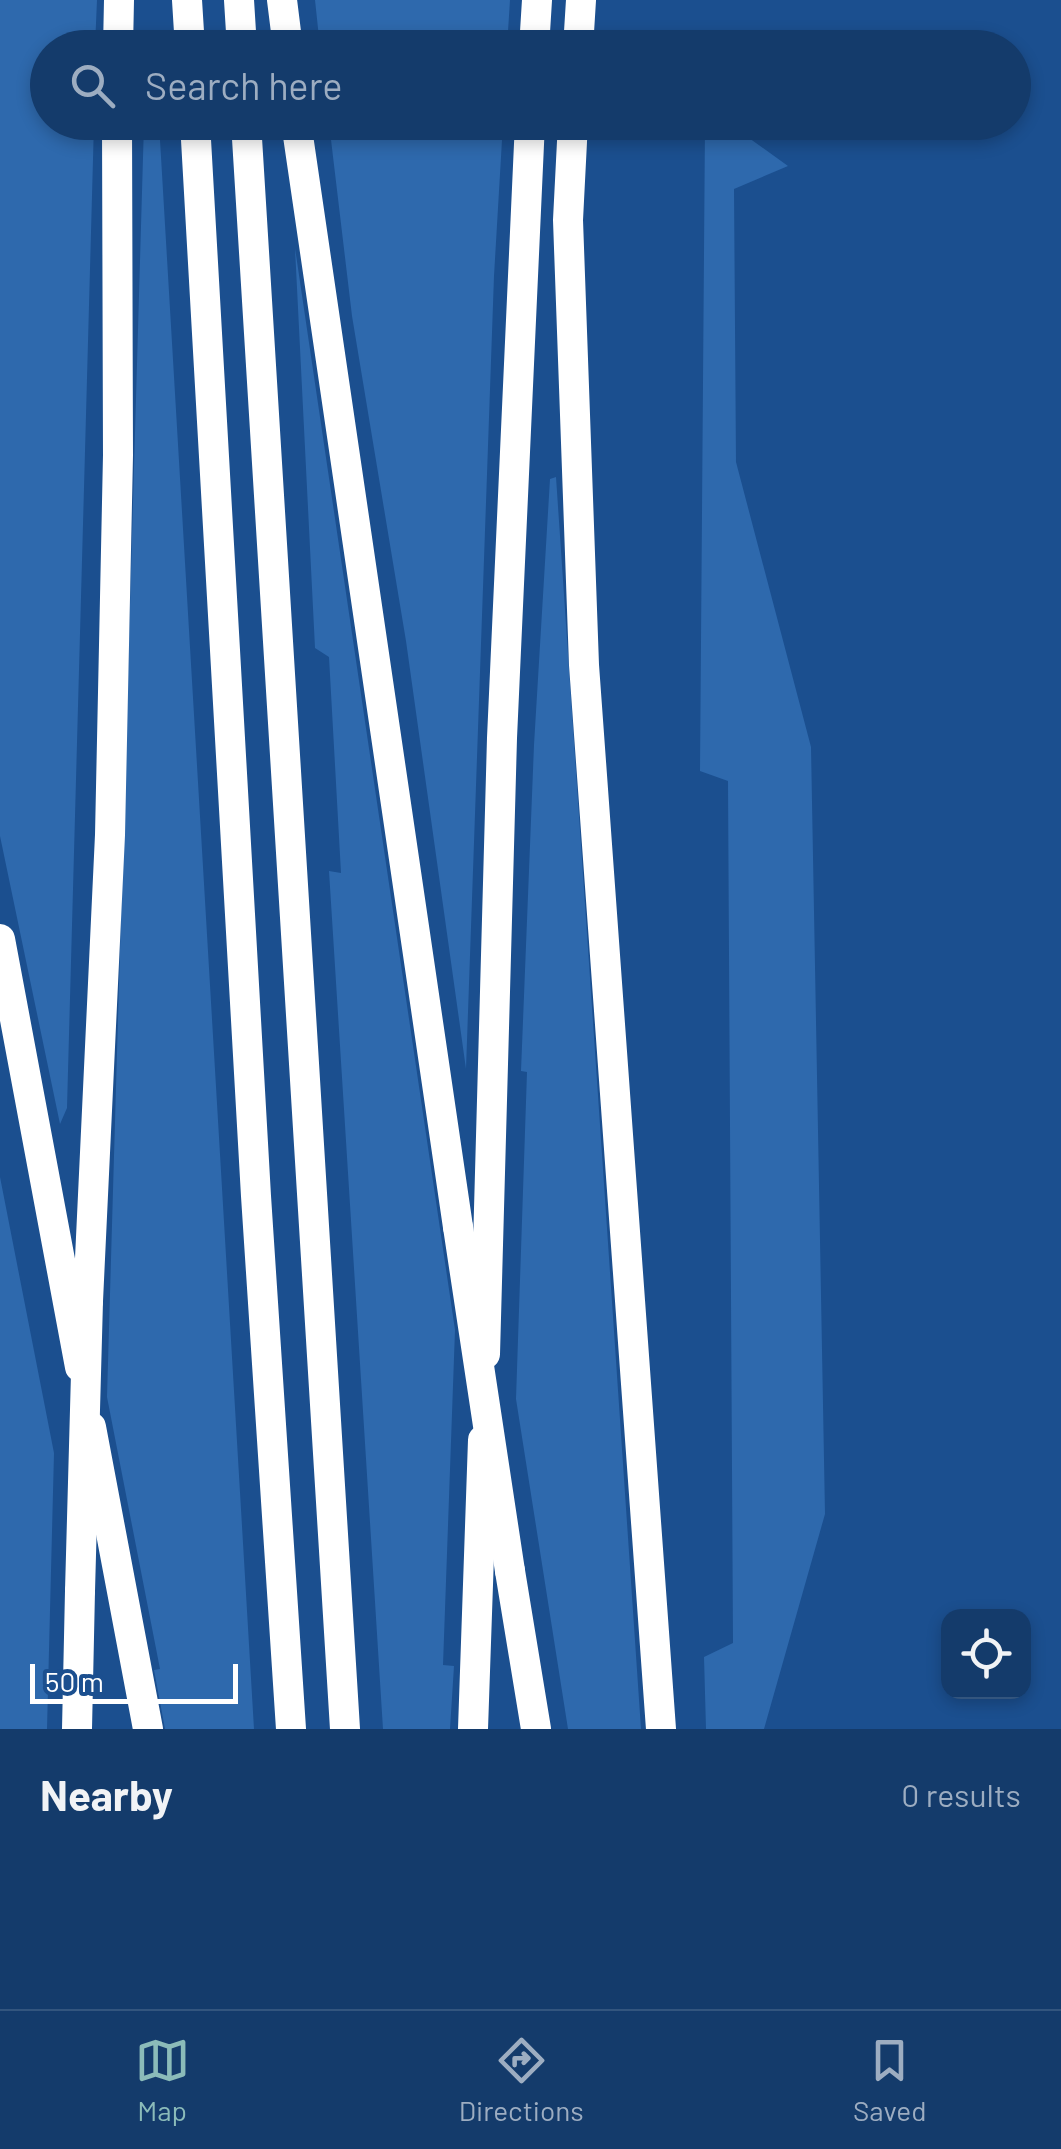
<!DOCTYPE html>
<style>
:root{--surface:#143b6b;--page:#214673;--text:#f1f3f6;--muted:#9dadc1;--line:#33557e;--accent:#8bbbb9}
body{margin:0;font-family:Barlow,sans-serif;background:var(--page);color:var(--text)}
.controls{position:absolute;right:30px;bottom:30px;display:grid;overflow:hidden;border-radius:20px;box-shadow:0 5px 15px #0003}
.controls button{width:90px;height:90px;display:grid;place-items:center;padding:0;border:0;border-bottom:2px solid var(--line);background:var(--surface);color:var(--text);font:50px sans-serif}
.scale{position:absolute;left:30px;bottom:25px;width:208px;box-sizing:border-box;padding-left:10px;border:5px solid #fff;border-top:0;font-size:28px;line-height:35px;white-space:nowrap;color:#fff;-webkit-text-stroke:8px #1b4f8f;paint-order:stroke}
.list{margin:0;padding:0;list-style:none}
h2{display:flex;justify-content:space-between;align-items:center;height:130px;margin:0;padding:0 40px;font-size:42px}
h2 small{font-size:32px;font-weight:400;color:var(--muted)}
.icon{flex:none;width:55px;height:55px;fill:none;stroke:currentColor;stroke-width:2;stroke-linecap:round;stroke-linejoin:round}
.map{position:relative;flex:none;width:1061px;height:1729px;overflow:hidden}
.search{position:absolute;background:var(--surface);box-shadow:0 5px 15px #0003;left:30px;right:30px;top:30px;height:110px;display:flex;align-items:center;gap:25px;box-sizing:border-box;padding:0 35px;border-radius:55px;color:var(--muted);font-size:38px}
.sheet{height:280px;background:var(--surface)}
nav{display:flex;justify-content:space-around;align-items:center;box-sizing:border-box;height:140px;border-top:2px solid var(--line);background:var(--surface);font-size:28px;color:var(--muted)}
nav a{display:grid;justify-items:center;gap:5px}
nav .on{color:var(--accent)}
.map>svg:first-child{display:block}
.green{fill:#2e69ad}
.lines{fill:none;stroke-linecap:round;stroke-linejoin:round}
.motorway{stroke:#fff;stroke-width:30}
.motorway-bridge{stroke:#fff;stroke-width:30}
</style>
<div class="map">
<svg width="1061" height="1729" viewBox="0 0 1061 1729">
<rect width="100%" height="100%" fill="#1b4f8f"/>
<!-- green -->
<path class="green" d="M0 0H97L95 47 48 48V122L94 123 67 1108 60 1124 0 836Z
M315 0H510L507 47H320Z
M144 123H159L254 1729H165L154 1670 160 1669 107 1397Z
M329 123H503L494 276 466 1069 406 641 352 316Z
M728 123 788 166 734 189 736 462 811 747 825 1514 764 1729H706L704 1657 733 1643 728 781 700 771 705 123Z
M295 248 455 1330 443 1665 454 1666 450 1729H383L329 871 341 873 329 657 315 648Z
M556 477 641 1729H568L516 1399 527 1072 521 1071 534 745 550 479Z
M0 1177 54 1453 47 1729H0Z"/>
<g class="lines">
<!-- motorway -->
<path class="motorway" d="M187 0 190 48
M239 0 242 48
M282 0 288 48
M118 48 119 0
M534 48 537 0
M578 48 581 0
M195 122 256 1196 291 1729
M246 122 345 1729
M296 122 458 1227
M573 122 568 220 584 665 661 1729
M0 939 80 1367
M88 1301 110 835 118 455 117 122
M485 1354 502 738 530 122
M91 1427 148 1729
M510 1571 536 1729
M77 1729 80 1591
M473 1729 483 1440"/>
<!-- motorway-bridge -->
<path class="motorway-bridge" d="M458 1227 510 1571
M80 1591 88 1301"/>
</g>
</svg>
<div class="controls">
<button><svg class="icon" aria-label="locate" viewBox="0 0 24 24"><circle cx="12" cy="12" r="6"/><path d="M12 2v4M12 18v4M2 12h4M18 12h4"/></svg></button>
</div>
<div class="scale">50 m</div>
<div class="search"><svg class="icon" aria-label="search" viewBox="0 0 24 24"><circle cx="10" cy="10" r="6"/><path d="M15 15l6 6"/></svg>Search here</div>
</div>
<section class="sheet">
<h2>Nearby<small>0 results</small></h2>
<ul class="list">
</ul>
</section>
<nav>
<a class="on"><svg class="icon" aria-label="map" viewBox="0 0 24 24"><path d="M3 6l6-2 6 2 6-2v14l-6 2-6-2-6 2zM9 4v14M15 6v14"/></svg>Map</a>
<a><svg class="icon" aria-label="directions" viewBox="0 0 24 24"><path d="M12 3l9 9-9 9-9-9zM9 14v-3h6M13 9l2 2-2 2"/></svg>Directions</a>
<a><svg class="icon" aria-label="saved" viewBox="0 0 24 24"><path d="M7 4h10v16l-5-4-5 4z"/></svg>Saved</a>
</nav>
